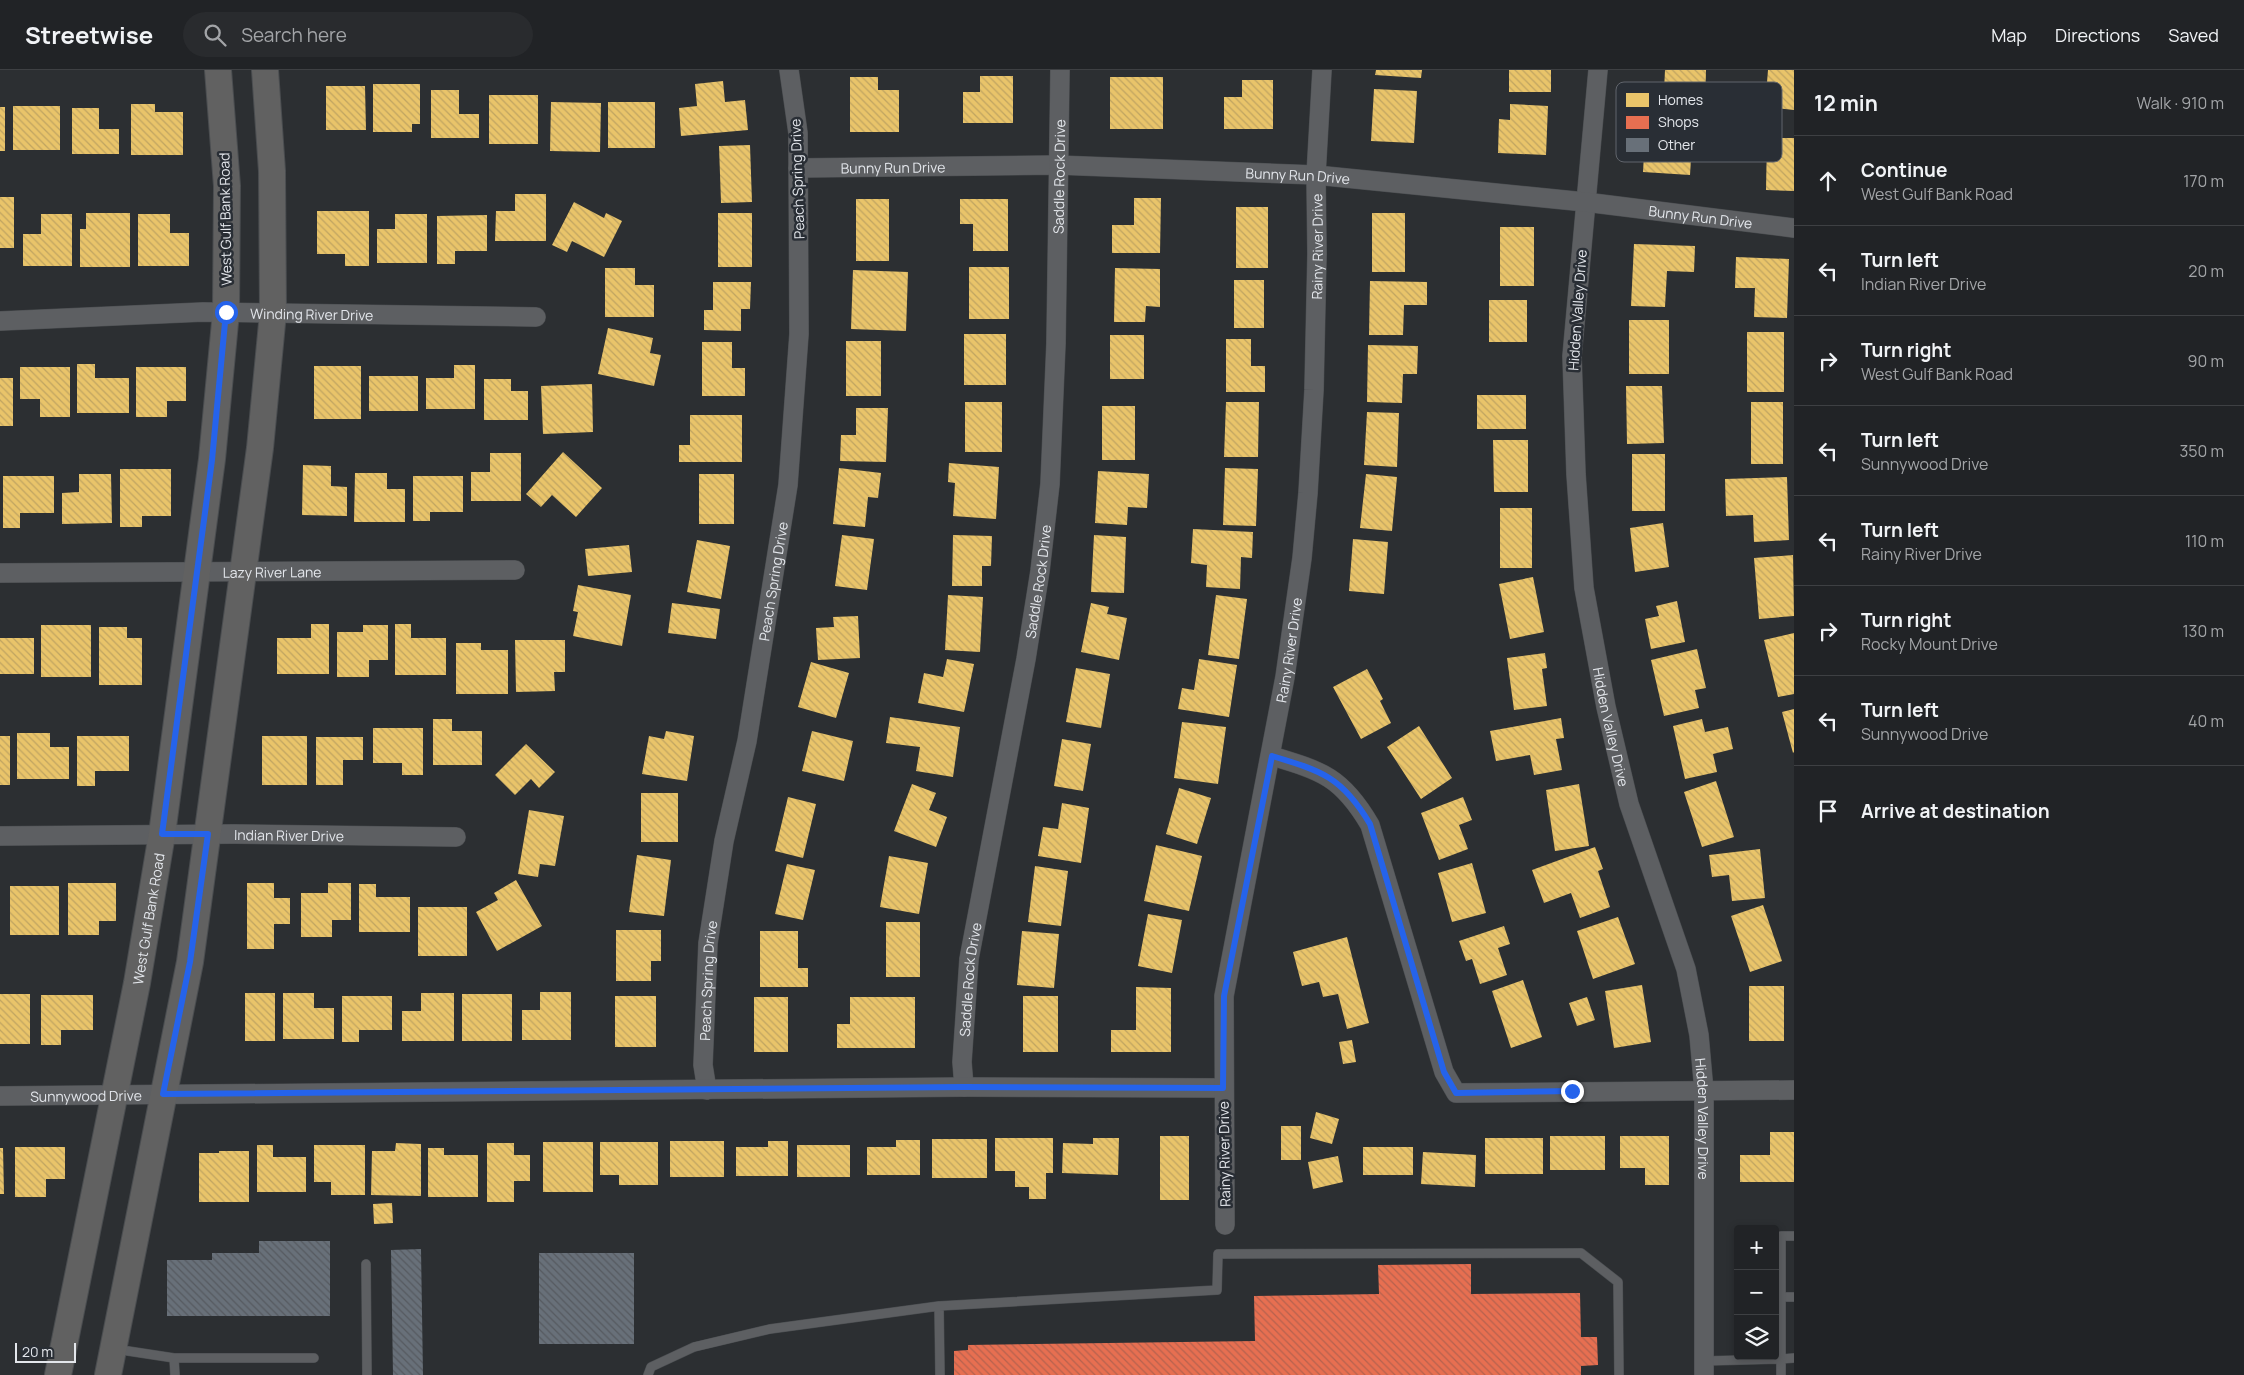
<!DOCTYPE html>
<meta charset="utf-8">
<style>
:root{--surface:#212326;--page:#292b2e;--text:#f1f3f6;--muted:#a2a4a7;--line:#3e4043}
body{margin:0;font-family:Manrope,sans-serif;background:var(--page);color:var(--text)}
.controls{position:absolute;right:15px;bottom:15px;display:grid;overflow:hidden;border-radius:5px;box-shadow:0 2px 8px #0003}
.controls button{width:45px;height:45px;display:grid;place-items:center;padding:0;border:0;border-bottom:1px solid var(--line);background:var(--surface);color:var(--text);font:25px sans-serif}
.scale{position:absolute;left:15px;bottom:12px;width:61px;box-sizing:border-box;padding-left:5px;border:2px solid #e3e6eb;border-top:0;font-size:14px;line-height:18px;white-space:nowrap;color:#e3e6eb;-webkit-text-stroke:4px #292e35;paint-order:stroke}
.stop{position:absolute;width:15px;height:15px;margin:-11px;border:4px solid #2563eb;border-radius:50%;background:#fff}
.stop.end{background:#2563eb;border-color:#fff;box-shadow:0 1px 5px #0008}
.list{margin:0;padding:0;list-style:none}
h2{display:flex;justify-content:space-between;align-items:center;height:65px;margin:0;padding:0 20px;font-size:21px}
h2 small{font-size:16px;font-weight:400;color:var(--muted)}
.list li{display:grid;grid-template-columns:32px 1fr auto;gap:15px;align-items:center;box-sizing:border-box;height:90px;padding:0 20px;border-top:1px solid var(--line)}
.list b{display:block;font-size:19px;white-space:nowrap}
.list p{margin:0;font-size:16px;white-space:nowrap;color:var(--muted)}
.list em{font-size:16px;font-style:normal;color:var(--muted)}
.icon{flex:none;width:28px;height:28px;fill:none;stroke:currentColor;stroke-width:2;stroke-linecap:round;stroke-linejoin:round}
.map{position:relative;flex:none;width:1794px;height:1305px;overflow:hidden}
header{display:flex;align-items:center;gap:30px;box-sizing:border-box;height:70px;padding:0 25px;background:var(--surface);border-bottom:1px solid var(--line)}
header strong{font-size:24px}
nav{display:flex;gap:28px;margin-inline-start:auto;font-size:18px}
.search{width:350px;height:45px;background:var(--page);display:flex;align-items:center;gap:12px;box-sizing:border-box;padding:0 18px;border-radius:28px;color:var(--muted);font-size:19px}
main{display:flex}
aside{flex:1;background:var(--surface)}
.map>svg:first-child{display:block}
.homes{fill:url(#homes-back-hatch)}
.shops{fill:url(#shops-back-hatch)}
.building{fill:url(#building-back-hatch)}
.lines{fill:none;stroke-linecap:round;stroke-linejoin:round}
.lane-casing{stroke:#4a4d50;stroke-width:10}
.street-casing{stroke:#4a4d50;stroke-width:20}
.secondary-casing{stroke:#4a4d50;stroke-width:28}
.lane{stroke:#5d5f62;stroke-width:9}
.street{stroke:#5d5f62;stroke-width:19}
.secondary{stroke:#616161;stroke-width:26}
.route{stroke:#2563eb;stroke-width:6}
.labels{text-anchor:middle;dominant-baseline:central;stroke-width:5;stroke-linejoin:round;paint-order:stroke}
.street-label{font-size:14px;fill:#e3e6eb;stroke:#292e35}
.key{fill:#292e35;stroke:#61656c;stroke-width:1}
.key-label{font-size:14px;fill:#e3e6eb}
</style>
<header>
<strong>Streetwise</strong>
<div class="search"><svg class="icon" aria-label="search" viewBox="0 0 24 24"><circle cx="10" cy="10" r="6"/><path d="M15 15l6 6"/></svg>Search here</div>
<nav><a>Map</a><a>Directions</a><a>Saved</a></nav>
</header>
<main>
<div class="map">
<svg width="1794" height="1305" viewBox="0 0 1794 1305">
<defs>
<pattern id="homes-back-hatch" width="6" height="6" patternUnits="userSpaceOnUse" patternTransform="scale(1.25)"><rect width="6" height="6" fill="#e9c46a"/><path d="M-1 5l2 2M0 0l6 6M5-1l2 2" fill="none" stroke="#c0a461"/></pattern>
<pattern id="shops-back-hatch" width="6" height="6" patternUnits="userSpaceOnUse" patternTransform="scale(1.25)"><rect width="6" height="6" fill="#e76f51"/><path d="M-1 5l2 2M0 0l6 6M5-1l2 2" fill="none" stroke="#b6624e"/></pattern>
<pattern id="building-back-hatch" width="6" height="6" patternUnits="userSpaceOnUse" patternTransform="scale(1.25)"><rect width="6" height="6" fill="#687079"/><path d="M-1 5l2 2M0 0l6 6M5-1l2 2" fill="none" stroke="#565a60"/></pattern>
</defs>
<rect width="100%" height="100%" fill="#2c2f32"/>
<!-- homes -->
<path class="homes" d="M1376 0H1422L1421 8 1375 5Z
M1509 0H1551V22H1509Z
M1665 0H1706L1705 40 1649 38 1650 20 1664 21Z
M1768 0H1794V40L1765 37Z
M980 6H1013V53H963V22H980Z
M850 7H878V20H899V62H850Z
M1110 7H1163V59H1110Z
M1242 10H1273V59H1224V27H1242Z
M723 11 725 32 745 30 748 60 681 66 679 38 697 36 695 14Z
M373 14H420V54H412V62H373Z
M326 16H365L366 60H326Z
M1374 19 1417 21 1414 73 1371 71Z
M431 20H459V44H479V68H431Z
M489 25H538V74H489Z
M551 32 601 33 600 82 550 81Z
M608 32H655V78H608Z
M131 34H155V42H183V85H131Z
M1510 34 1548 36 1546 85 1498 83 1499 49 1510 50Z
M13 36H60V80H13Z
M0 37H5V81H0Z
M72 38H99V59H119V84H72Z
M1646 50 1676 51 1675 72 1692 73 1690 105 1643 102Z
M1767 68H1794V121L1766 120Z
M750 75 752 132 721 133 719 76Z
M515 124H546V171H495L496 141H515Z
M0 127H14V178H0Z
M1134 128H1161L1160 183H1112V155H1134Z
M856 129H889V191H856Z
M960 129H1008V181H973V154H960Z
M574 132 604 148 606 143 622 151 604 187 572 171 567 182 552 175Z
M1236 137H1268V198H1236Z
M317 141H369V196H345V184H317Z
M86 143H130V197H80V159H86Z
M718 143H752V197H718Z
M1372 143H1405V202H1372Z
M41 144H72V196H23V164H41Z
M138 144H170V163H189V196H138Z
M395 144H427V193H377V159H395Z
M487 145V181H455V194H437V146Z
M1500 157H1534V216H1500Z
M1634 174 1695 176 1694 202 1667 201 1665 237 1631 236Z
M1736 187 1789 189 1787 248 1754 247 1755 218H1735Z
M969 197H1009V249H969Z
M605 198H635V215H654V247H605Z
M1115 198 1160 199V237L1146 236 1145 252H1114Z
M853 200 908 202 906 261 851 259Z
M1234 210H1264V258H1234Z
M1370 211 1427 212V235H1404L1403 265H1369Z
M713 212H751L750 239H741V261L704 260V240H713Z
M1489 230H1527V272H1489Z
M1629 250H1669V304H1629Z
M608 258 653 268 650 283 661 285 654 316 598 304Z
M1747 262H1784V322H1747Z
M964 264H1006V315H964Z
M1110 265H1144V309H1110Z
M1226 269H1251V296H1265V322H1226Z
M846 271H881V326H846Z
M702 272H732V298H745V326H702Z
M1368 275 1418 276 1417 304H1403L1402 333 1367 332Z
M77 294H95V308H129V343H77Z
M454 295H475V339H426V308H454Z
M314 296H361V349H314Z
M20 297H70V347H40V329H20Z
M136 297H186V331H167V347H136Z
M369 306H418V341H369Z
M0 308H13V356H0Z
M484 309H511V321H528V350H484Z
M592 314 593 362 543 364 541 316Z
M1626 316H1662L1664 373 1627 374Z
M1477 325H1526V359H1477Z
M965 332H1002V382H965Z
M1226 332H1259L1258 387H1224Z
M1751 332H1783V394H1751Z
M1102 336H1135V390H1102Z
M856 338H888L886 392 840 391 841 365H856Z
M1367 342 1399 343 1397 397 1364 395Z
M690 345H742V392H679V375H690Z
M1493 370H1528V422H1494Z
M563 382 602 418 576 447 552 425 541 437 526 424Z
M490 383H521V431H471V402H490Z
M1632 384H1665V441H1632Z
M949 393 999 397 996 449 953 446 955 413 948 412Z
M303 395 331 396V416L347 417V446L302 445Z
M839 398 881 403 878 428 868 427 865 457 833 454Z
M1225 398 1258 399 1256 456 1223 455Z
M120 399H171V446H142V457H120Z
M1098 401 1149 404 1147 438 1128 437 1127 455 1095 453Z
M355 403H387V419H405V452H354Z
M79 404H111L112 453 62 454V423L79 422Z
M699 404H734V454H699Z
M1366 404 1397 407 1392 461 1360 458Z
M3 406H54V443H20V458H3Z
M413 406H463V442H430V451H413Z
M1787 407 1789 470 1754 472 1753 445 1726 446 1725 409Z
M1500 438H1532V498H1500Z
M1663 453 1669 497 1635 502 1630 458Z
M1193 459 1253 462 1252 488 1241 487 1240 519 1206 517 1207 495 1191 493Z
M842 465 874 469 867 520 835 516Z
M953 465 992 466 991 496H982V516H952Z
M1094 465 1126 467 1124 523 1091 522Z
M1353 469 1388 472 1384 524 1349 521Z
M697 470 730 476 721 529 687 522Z
M629 475 632 502 588 506 585 479Z
M1793 485 1794 546 1759 549 1754 488Z
M1533 507 1544 562 1510 569 1499 514Z
M578 515 631 525 622 576 573 566 578 542 573 541Z
M948 525 983 527 980 582 945 580Z
M1216 525 1247 529 1239 589 1208 585Z
M1677 531 1685 572 1651 579 1645 549 1659 546 1656 536Z
M672 533 720 539 716 569 668 563Z
M1091 533 1109 537 1107 544 1127 548 1119 590 1081 582Z
M858 546 860 588 818 590 816 558 834 557 833 547Z
M311 554H329V604H277V568H311Z
M395 554H411V568H446V605H395Z
M41 555H91V607H41Z
M363 555H388V590H369V607H337V562H363Z
M99 557H127V568H142V615H99Z
M1794 563V624L1778 627 1764 570Z
M0 568H34V604H0Z
M515 570H565V602H554L555 621 516 622Z
M456 573H481V580H508V624H456Z
M1697 579 1706 618 1695 620 1699 638 1664 646 1651 590Z
M1545 583 1547 598 1542 599 1547 636 1514 640 1507 588Z
M947 589 974 594 964 642 918 633 924 603 943 607Z
M1199 589 1237 595 1229 647 1178 639 1182 618 1194 620Z
M811 592 849 603 836 648 798 637Z
M1076 598 1110 604 1101 658 1066 652Z
M1367 599 1383 629 1380 631 1391 653 1361 669 1333 617Z
M1794 639V682L1793 683 1782 642Z
M890 647 960 657 953 707 916 701 920 677 886 673Z
M1561 648 1564 668 1556 669 1562 700 1534 705 1530 685 1496 691 1490 661Z
M433 649H452V661H482V695H433Z
M1702 649 1705 662 1728 657 1733 679 1713 684 1717 702 1685 709 1673 656Z
M1182 652 1226 657 1218 714 1174 708Z
M1419 656 1452 708 1421 729 1387 677Z
M373 658H423V705H402V693H373Z
M666 661 694 666 687 711 642 704 649 666 664 669Z
M812 661 853 671 844 711 802 701Z
M17 663H50V677H69V709H17Z
M0 666H10V715H0Z
M77 666H129V701H95V716H77Z
M262 666H307V715H262Z
M316 667H363V690H343V715H316Z
M1062 669 1091 674 1083 721 1054 716Z
M526 674 555 702 539 718 531 709 515 725 495 705Z
M1716 711 1734 767 1702 777 1684 722Z
M912 714 936 723 929 740 947 747 936 777 894 761Z
M1579 714 1589 776 1555 781 1546 720Z
M1179 718 1211 728 1197 774 1166 764Z
M641 723H678V772H641Z
M788 727 816 734 803 788 775 781Z
M1463 727 1472 750 1459 755 1468 779 1439 790 1421 743Z
M1062 733 1089 738 1081 793 1038 786 1043 757 1058 759Z
M529 740 564 746 555 796 540 794 538 807 518 804Z
M1156 775 1202 786 1189 841 1144 831Z
M1595 777 1603 799 1598 801 1610 837 1580 848 1571 823 1544 833 1532 800Z
M1760 779 1765 828 1732 831 1729 805 1712 807 1709 785Z
M637 785 671 790 664 846 629 842Z
M889 786 928 793 919 844 880 837Z
M1472 793 1486 843 1452 852 1438 803Z
M787 794 815 800 803 850 775 844Z
M1035 796 1068 801 1061 856 1028 852Z
M516 810 542 856 497 881 476 842 498 830 494 823Z
M68 813H116V851H99V865H68Z
M247 813H274V828H290V854H274V879H247Z
M328 813H351V850H332V867H301V823H328Z
M359 814H376V827H410V862H359Z
M10 816H59V865H10Z
M1763 835 1782 891 1750 902 1731 846Z
M418 837H467V886H418Z
M1148 844 1182 850 1172 903 1138 896Z
M1618 847 1635 894 1593 909 1577 861Z
M886 852H920V907H886Z
M1504 856 1510 874 1498 878 1507 905 1480 914 1472 889 1466 891 1459 871Z
M616 860H661V891H651V911H616Z
M760 861H798V898H808V917H760Z
M1022 861 1059 864 1054 918 1017 915Z
M1347 867 1369 953 1347 959 1338 924 1323 927 1319 912 1302 916 1293 882Z
M1523 910 1542 967 1511 978 1492 921Z
M1642 915 1651 972 1614 978 1605 921Z
M1749 916H1784V971H1749Z
M1136 917 1171 918V982H1111V960H1136Z
M540 922H571V970H522V940H540Z
M245 923H275V971H245Z
M283 923H314V938H334V969H283Z
M421 923H454V971H402V941H421Z
M0 924H30V974H0Z
M462 924H512V971H462Z
M41 925H93V960H61V975H41Z
M342 926H392V960H359V972H342Z
M615 926H656V977H615Z
M1023 926H1058V982H1023Z
M754 927H788V982H754Z
M850 927H915V978H837V954H850Z
M1587 927 1595 950 1577 956 1569 933Z
M1352 970 1356 992 1343 994 1339 972Z
M1316 1042 1339 1049 1332 1074 1310 1068Z
M1281 1056H1301V1090H1281Z
M1770 1062H1794V1112H1740V1085H1770Z
M1160 1066H1189V1130H1160Z
M1550 1066H1605V1100H1550Z
M1620 1066H1669V1115H1645V1098H1620Z
M995 1068H1053V1103H1046V1129H1029V1117H1015V1101H995Z
M1093 1068H1119L1118 1105 1062 1103 1063 1073 1093 1074Z
M1485 1068H1543V1104H1485Z
M932 1069H987V1108H932Z
M896 1070H920V1105H867V1077H896Z
M670 1071H724V1107H670Z
M768 1071H788V1106H736V1077H768Z
M543 1072H593V1122H543Z
M600 1072H658V1115H619V1105H600Z
M396 1073 421 1074V1126L371 1125 372 1081H395Z
M487 1073H514V1085H530V1111H514V1132H487Z
M257 1075H273V1087H306V1122H257Z
M314 1075H365V1125H331V1112H314Z
M797 1075H850V1107H797Z
M15 1077H65V1109H46V1127H15Z
M1363 1077H1413V1105H1363Z
M0 1078H3L4 1124H0Z
M428 1078H444V1085H478V1127H428Z
M219 1081H249V1132H199V1083H219Z
M1423 1082 1476 1085 1475 1117 1421 1114Z
M1338 1086 1343 1112 1313 1119 1308 1092Z
M392 1133 393 1153 374 1154 373 1134Z"/>
<!-- shops -->
<path class="shops" d="M1471 1194V1224L1580 1223 1581 1267H1597L1598 1295 1581 1296V1305H954V1281L968 1280V1275L1255 1271 1254 1226 1379 1224 1378 1195Z"/>
<!-- building -->
<path class="building" d="M259 1171H330V1246H167V1190H212V1183H259Z
M421 1179 423 1305H393L391 1180Z
M539 1183H634V1274H539Z"/>
<g class="lines">
<!-- lane casing -->
<g class="lane-casing">
<path id="lane" d="M366 1194 367 1305
M1781 1227H1794
M115 1279 174 1288H314
M174 1288 175 1305
M1704 1291 1781 1289V1166H1794
M648 1305 651 1297 694 1277 770 1259 939 1236
M940 1305 939 1236 1217 1220 1218 1184 1581 1183 1618 1212 1619 1305
M1781 1305V1289L1794 1288"/>
</g>
<!-- street casing -->
<g class="street-casing">
<g id="street">
<path id="s1" d="M1598 0 1572 286 1576 404 1584 518 1606 637 1629 734 1686 899 1699 965 1704 1021V1305"/>
<path id="s2" d="M798 98 1057 95 1316 105 1585 132 1794 158"/>
<path id="s3" d="M0 251 203 242 536 247"/>
<path id="s4" d="M0 503 515 500"/>
<path d="M1272 686C1322 701 1342 707 1370 755L1444 1002 1456 1023 1794 1020"/>
<path id="s5" d="M0 766 234 764 456 767"/>
<path id="s6" d="M964 1017 962 992 969 889 1026 589 1040 501 1050 414 1056 273 1060 0"/>
<path id="s7" d="M707 1020 703 995 708 873 724 771 747 671 788 415 799 264 798 63 789 0"/>
<path id="s8" d="M0 1026 964 1017 1223 1018"/>
<path id="s9" d="M1225 1155 1224 926 1285 607 1302 488 1308 423 1314 320 1317 184 1316 105 1322 0"/>
</g>
</g>
<!-- secondary casing -->
<g class="secondary-casing">
<g id="secondary">
<path id="s10" d="M58 1305 137 913 162 764 212 389 226 242 227 116 218 0"/>
<path d="M108 1305 190 892 260 378 273 243 272 101 265 0"/>
</g>
</g>
<!-- lane -->
<use href="#lane" class="lane"/>
<!-- street -->
<use href="#street" class="street"/>
<!-- secondary -->
<use href="#secondary" class="secondary"/>
</g>
<g class="lines">
<!-- route -->
<path class="route" d="M226 242 212 390 162 764H208L190 892 163 1024 964 1017 1223 1018 1224 926 1272 686C1322 701 1342 707 1370 754L1444 1002 1456 1023 1572 1021"/>
</g>
<g class="labels">
<!-- street labels -->
<g class="street-label">
<text stroke="none"><textPath href="#s2" startOffset="95">Bunny Run Drive</textPath></text>
<text stroke="none"><textPath href="#s2" startOffset="500">Bunny Run Drive</textPath></text>
<text stroke="none"><textPath href="#s6" startOffset="918">Saddle Rock Drive</textPath></text>
<text transform="translate(797 109) rotate(-92)">Peach Spring Drive</text>
<text stroke="none"><textPath href="#s2" startOffset="905">Bunny Run Drive</textPath></text>
<text transform="translate(225 149) rotate(-91)">West Gulf Bank Road</text>
<text stroke="none"><textPath href="#s9" startOffset="986">Rainy River Drive</textPath></text>
<text transform="translate(1577 240) rotate(-86)">Hidden Valley Drive</text>
<text stroke="none"><textPath href="#s3" startOffset="312">Winding River Drive</textPath></text>
<text stroke="none"><textPath href="#s4" startOffset="272">Lazy River Lane</textPath></text>
<text stroke="none"><textPath href="#s6" startOffset="512">Saddle Rock Drive</textPath></text>
<text stroke="none"><textPath href="#s7" startOffset="515">Peach Spring Drive</textPath></text>
<text stroke="none"><textPath href="#s9" startOffset="581">Rainy River Drive</textPath></text>
<text stroke="none"><textPath href="#s1" startOffset="661">Hidden Valley Drive</textPath></text>
<text stroke="none"><textPath href="#s5" startOffset="289">Indian River Drive</textPath></text>
<text stroke="none"><textPath href="#s10" startOffset="465">West Gulf Bank Road</textPath></text>
<text stroke="none"><textPath href="#s6" startOffset="108">Saddle Rock Drive</textPath></text>
<text stroke="none"><textPath href="#s7" startOffset="110">Peach Spring Drive</textPath></text>
<text stroke="none"><textPath href="#s8" startOffset="86">Sunnywood Drive</textPath></text>
<text stroke="none"><textPath href="#s1" startOffset="1066">Hidden Valley Drive</textPath></text>
<text transform="translate(1224 1084) rotate(-91)">Rainy River Drive</text>
</g>
</g>
<!-- legend -->
<rect x="1616" y="12" width="166" height="80" rx="8" class="key"/>
<rect x="1626" y="23" width="23" height="14" fill="#e9c46a"/>
<rect x="1626" y="46" width="23" height="13" fill="#e76f51"/>
<rect x="1626" y="68" width="23" height="14" fill="#687079"/>
<g class="key-label">
<text x="1658" y="35">Homes</text>
<text x="1658" y="57">Shops</text>
<text x="1658" y="80">Other</text>
</g>
</svg>
<div class="controls">
<button>+</button>
<button>−</button>
<button><svg class="icon" aria-label="layers" viewBox="0 0 24 24"><path d="M12 4l9 5-9 5-9-5zM3 14l9 5 9-5"/></svg></button>
</div>
<div class="scale">20 m</div>
<div class="stop" style="left:226px;top:242px"></div>
<div class="stop end" style="left:1572px;top:1021px"></div>
</div>
<aside>
<h2>12 min<small>Walk · 910 m</small></h2>
<ul class="list">
<li><svg class="icon" aria-label="ahead" viewBox="0 0 24 24"><path d="M12 20V5M6 11l6-6 6 6"/></svg><div><b>Continue</b><p>West Gulf Bank Road</p></div><em>170 m</em></li>
<li><svg class="icon" aria-label="left" viewBox="0 0 24 24"><path d="M17 20v-9H6M10 6l-5 5 5 5"/></svg><div><b>Turn left</b><p>Indian River Drive</p></div><em>20 m</em></li>
<li><svg class="icon" aria-label="right" viewBox="0 0 24 24"><path d="M7 20v-9h11M14 6l5 5-5 5"/></svg><div><b>Turn right</b><p>West Gulf Bank Road</p></div><em>90 m</em></li>
<li><svg class="icon" aria-label="left" viewBox="0 0 24 24"><path d="M17 20v-9H6M10 6l-5 5 5 5"/></svg><div><b>Turn left</b><p>Sunnywood Drive</p></div><em>350 m</em></li>
<li><svg class="icon" aria-label="left" viewBox="0 0 24 24"><path d="M17 20v-9H6M10 6l-5 5 5 5"/></svg><div><b>Turn left</b><p>Rainy River Drive</p></div><em>110 m</em></li>
<li><svg class="icon" aria-label="right" viewBox="0 0 24 24"><path d="M7 20v-9h11M14 6l5 5-5 5"/></svg><div><b>Turn right</b><p>Rocky Mount Drive</p></div><em>130 m</em></li>
<li><svg class="icon" aria-label="left" viewBox="0 0 24 24"><path d="M17 20v-9H6M10 6l-5 5 5 5"/></svg><div><b>Turn left</b><p>Sunnywood Drive</p></div><em>40 m</em></li>
<li><svg class="icon" aria-label="arrive" viewBox="0 0 24 24"><path d="M6 21V4h12l-3 4 3 4H6"/></svg><div><b>Arrive at destination</b></div></li>
</ul>
</aside>
</main>
